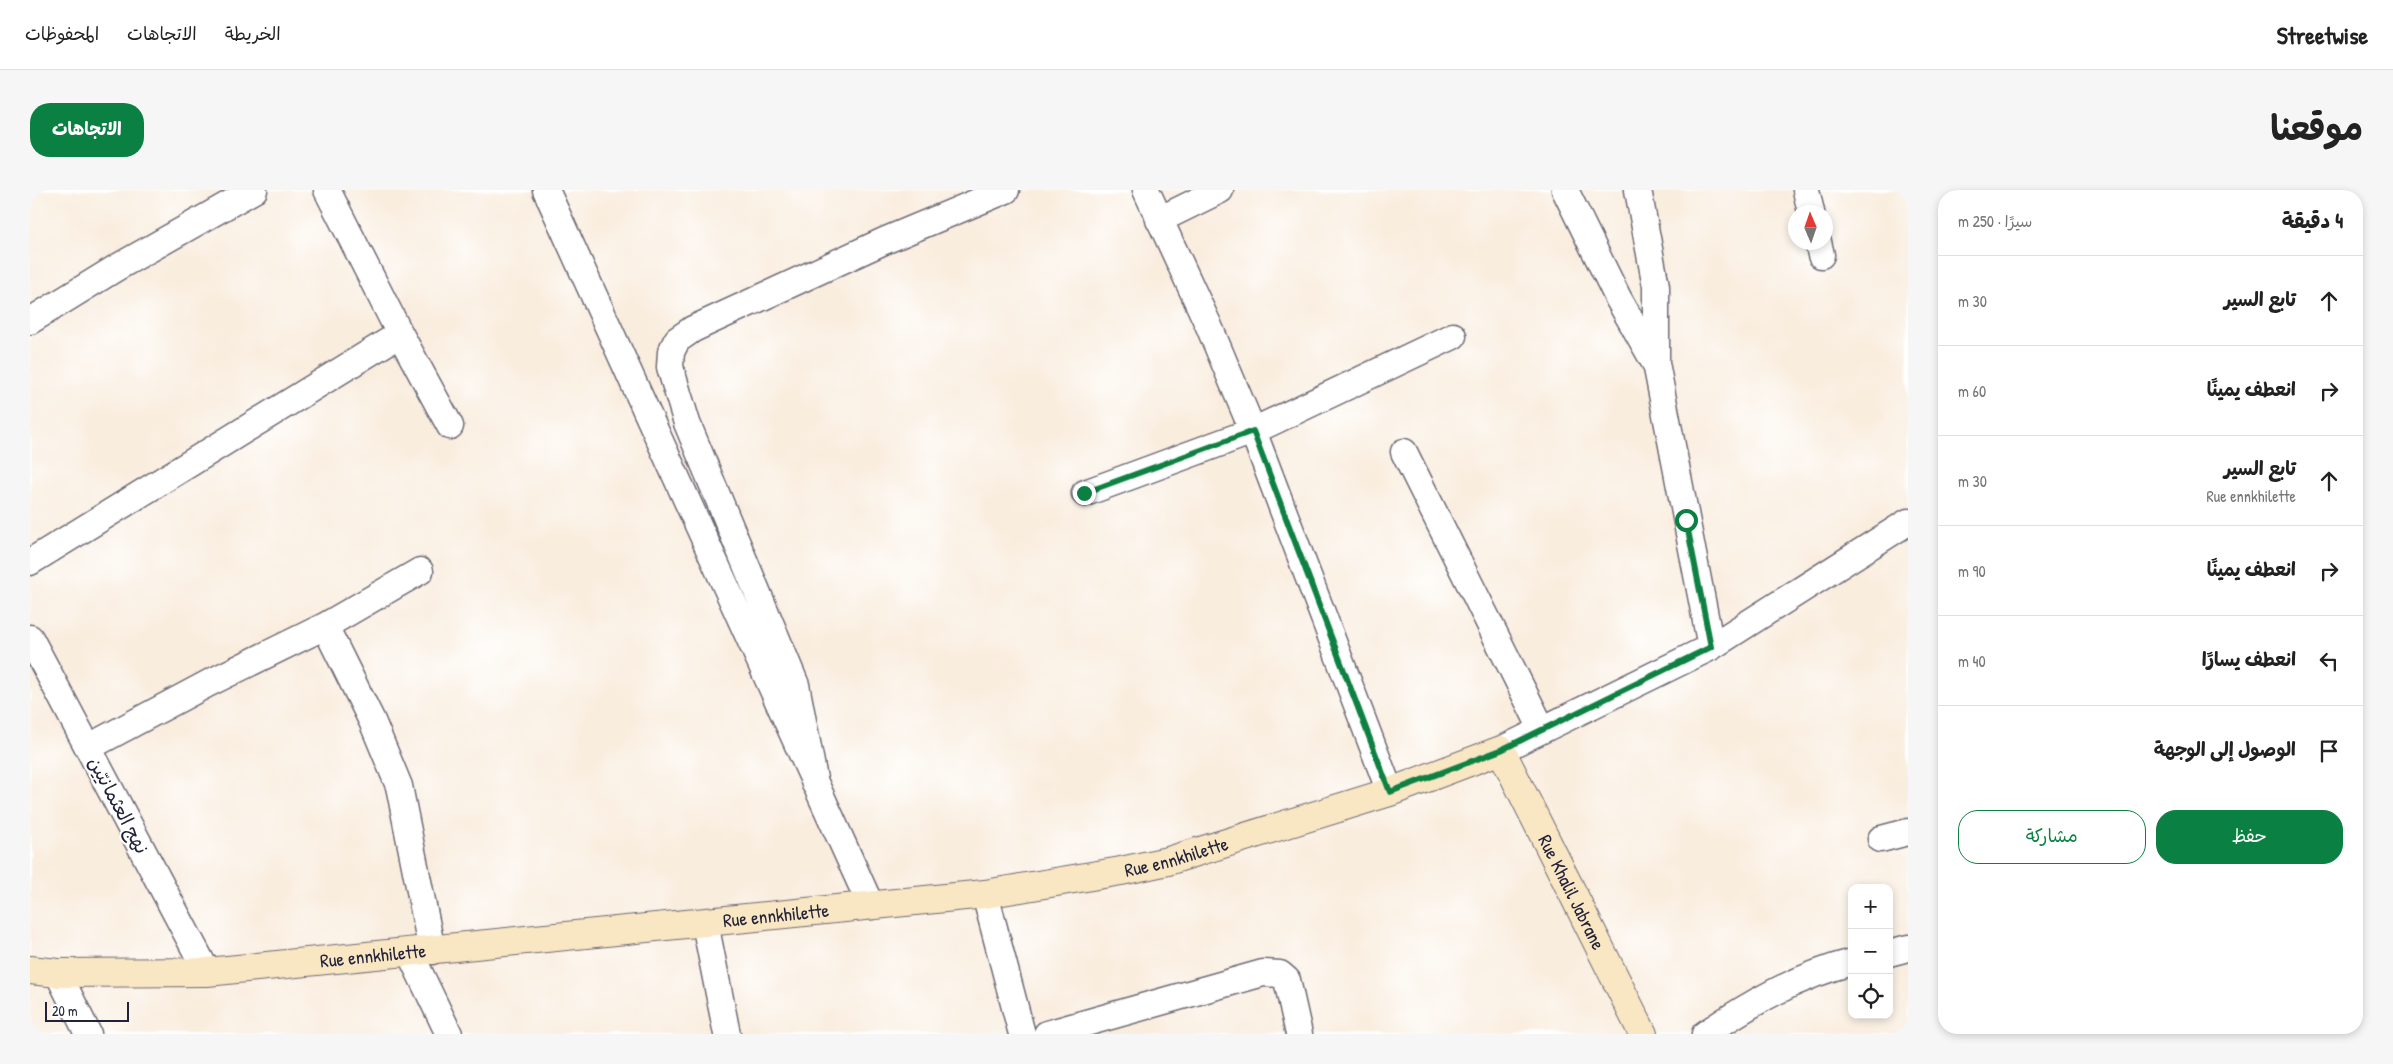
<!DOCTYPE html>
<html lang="ar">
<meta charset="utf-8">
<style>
:root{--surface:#fff;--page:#f6f6f6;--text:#222;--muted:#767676;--line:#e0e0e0;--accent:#0b8043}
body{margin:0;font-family:"Patrick Hand","Playpen Sans Arabic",sans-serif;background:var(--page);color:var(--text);direction:rtl}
.controls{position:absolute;right:15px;bottom:15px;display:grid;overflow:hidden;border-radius:10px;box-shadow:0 2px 8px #0003}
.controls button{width:45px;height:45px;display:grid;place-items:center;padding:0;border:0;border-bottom:1px solid var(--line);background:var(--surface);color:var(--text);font:25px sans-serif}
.compass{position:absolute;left:1758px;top:15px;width:45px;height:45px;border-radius:50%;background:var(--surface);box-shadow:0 2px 8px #0003;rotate:358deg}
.scale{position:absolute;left:15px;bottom:12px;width:84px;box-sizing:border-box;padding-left:5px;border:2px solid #22223b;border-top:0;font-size:14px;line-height:18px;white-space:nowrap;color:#22223b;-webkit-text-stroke:4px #fff;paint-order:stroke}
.stop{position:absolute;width:15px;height:15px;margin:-11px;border:4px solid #0b8043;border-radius:50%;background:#fff}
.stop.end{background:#0b8043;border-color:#fff;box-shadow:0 1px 5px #0008}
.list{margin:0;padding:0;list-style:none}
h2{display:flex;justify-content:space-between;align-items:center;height:65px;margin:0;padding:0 20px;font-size:21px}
h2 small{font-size:16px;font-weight:400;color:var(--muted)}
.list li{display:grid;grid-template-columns:32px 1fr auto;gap:15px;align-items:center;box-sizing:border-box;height:90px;padding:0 20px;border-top:1px solid var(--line)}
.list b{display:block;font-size:19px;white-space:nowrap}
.list p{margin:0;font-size:16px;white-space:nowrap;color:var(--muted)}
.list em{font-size:16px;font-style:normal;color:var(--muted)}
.actions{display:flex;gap:10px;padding:15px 20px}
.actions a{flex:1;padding:11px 0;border:1px solid var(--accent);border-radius:20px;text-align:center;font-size:18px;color:var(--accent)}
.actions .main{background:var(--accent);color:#fff}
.icon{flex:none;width:28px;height:28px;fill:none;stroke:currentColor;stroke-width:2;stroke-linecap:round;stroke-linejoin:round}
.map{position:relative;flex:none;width:1878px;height:844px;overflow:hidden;direction:ltr;border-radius:20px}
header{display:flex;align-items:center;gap:30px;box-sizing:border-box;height:70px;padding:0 25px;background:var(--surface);border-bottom:1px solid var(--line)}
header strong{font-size:24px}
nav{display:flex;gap:28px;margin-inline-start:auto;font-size:18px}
.intro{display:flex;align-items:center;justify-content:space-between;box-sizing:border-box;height:120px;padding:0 30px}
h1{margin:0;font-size:35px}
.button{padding:12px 22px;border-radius:20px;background:var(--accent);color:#fff;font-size:18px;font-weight:700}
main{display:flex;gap:30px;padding:0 30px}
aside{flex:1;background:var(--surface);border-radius:20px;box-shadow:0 2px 8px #0003}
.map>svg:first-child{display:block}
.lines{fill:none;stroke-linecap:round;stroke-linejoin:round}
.street-casing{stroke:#6d6974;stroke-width:29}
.secondary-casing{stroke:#6d6974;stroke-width:30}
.street{stroke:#fff;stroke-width:26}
.secondary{stroke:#f9e7c3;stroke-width:28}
.route{stroke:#0b8043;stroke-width:6}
.labels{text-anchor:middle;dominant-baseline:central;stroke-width:4;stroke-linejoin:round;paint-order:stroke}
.street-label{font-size:19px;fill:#22223b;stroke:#fff}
</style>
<header>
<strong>Streetwise</strong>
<nav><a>الخريطة</a><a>الاتجاهات</a><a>المحفوظات</a></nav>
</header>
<div class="intro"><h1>موقعنا</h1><a class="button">الاتجاهات</a></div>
<main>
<aside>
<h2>4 دقيقة<small>سيرًا · 250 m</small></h2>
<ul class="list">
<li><svg class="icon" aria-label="ahead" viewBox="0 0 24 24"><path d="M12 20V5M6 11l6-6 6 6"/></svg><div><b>تابع السير</b></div><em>30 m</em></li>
<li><svg class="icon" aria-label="right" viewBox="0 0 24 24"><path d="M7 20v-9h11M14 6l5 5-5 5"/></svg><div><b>انعطف يمينًا</b></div><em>60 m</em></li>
<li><svg class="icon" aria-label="ahead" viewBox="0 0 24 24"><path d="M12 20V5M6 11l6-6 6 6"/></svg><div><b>تابع السير</b><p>Rue ennkhilette</p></div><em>30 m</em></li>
<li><svg class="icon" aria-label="right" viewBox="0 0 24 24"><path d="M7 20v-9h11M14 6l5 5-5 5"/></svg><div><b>انعطف يمينًا</b></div><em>90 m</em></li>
<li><svg class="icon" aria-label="left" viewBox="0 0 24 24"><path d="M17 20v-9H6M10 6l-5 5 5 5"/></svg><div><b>انعطف يسارًا</b></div><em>40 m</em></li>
<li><svg class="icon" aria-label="arrive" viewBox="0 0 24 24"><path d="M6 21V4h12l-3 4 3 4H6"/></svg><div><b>الوصول إلى الوجهة</b></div></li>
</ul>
<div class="actions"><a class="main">حفظ</a><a>مشاركة</a></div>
</aside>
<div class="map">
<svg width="1878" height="844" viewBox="0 0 1878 844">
<rect width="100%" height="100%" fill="#fff"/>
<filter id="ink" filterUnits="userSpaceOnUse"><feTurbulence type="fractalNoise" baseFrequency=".02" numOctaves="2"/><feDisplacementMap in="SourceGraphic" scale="10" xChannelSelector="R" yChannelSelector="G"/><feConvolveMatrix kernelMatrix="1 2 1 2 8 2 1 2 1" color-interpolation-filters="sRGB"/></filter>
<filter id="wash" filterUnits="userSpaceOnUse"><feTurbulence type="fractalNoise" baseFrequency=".0096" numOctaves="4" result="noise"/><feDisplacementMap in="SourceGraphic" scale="20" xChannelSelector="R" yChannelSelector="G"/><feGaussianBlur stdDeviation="1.12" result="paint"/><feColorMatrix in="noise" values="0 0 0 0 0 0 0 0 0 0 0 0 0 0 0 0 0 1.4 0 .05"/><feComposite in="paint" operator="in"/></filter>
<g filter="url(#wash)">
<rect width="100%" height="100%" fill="#f9edde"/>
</g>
<g filter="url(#ink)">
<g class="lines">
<!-- street casing -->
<g class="street-casing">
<path id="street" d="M297 0 370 144 420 236
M516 0 841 716
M1116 0 1178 134 1223 241 1360 602
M1535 0 1588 108 1625 173
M1608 0 1626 96V173L1681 457
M1776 0 1781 22
M1129 30 1190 0
M1788 52 1791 65
M0 131 86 78 224 0
M1374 262 1512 539
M1055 303 1223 241 1423 146
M0 372 370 144
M295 436 342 531 369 596 402 761
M0 448 177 782
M59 557 179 493 295 436 390 381
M1471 560 1681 457 1878 332
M785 594 766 495 657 233 640 177 641 162 647 150 663 139 854 51 976 0
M1851 649 1878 642
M955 704 992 844
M675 733 697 844
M380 763 419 844
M1859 763 1878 758
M28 783 58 844
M1017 844 1233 783 1250 784 1257 790 1269 844
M1675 844C1721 813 1768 786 1822 772"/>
</g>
<!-- secondary casing -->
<g class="secondary-casing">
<g id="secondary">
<path id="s1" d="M0 780 28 783 177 782 955 704 1091 681 1138 671 1360 602 1471 560 1613 844"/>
</g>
</g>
<!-- street -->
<use href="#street" class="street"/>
<!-- secondary -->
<use href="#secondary" class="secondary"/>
</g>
</g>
<g class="lines" filter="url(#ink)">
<!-- route -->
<path class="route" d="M1054 303 1223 241 1360 602 1471 560 1681 457 1656 330"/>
</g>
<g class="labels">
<!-- street labels -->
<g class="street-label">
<text transform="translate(89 615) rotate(62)">نهج العثمانيّين</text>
<text stroke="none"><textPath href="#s1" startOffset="1154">Rue ennkhilette</textPath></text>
<text stroke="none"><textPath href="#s1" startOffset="1655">Rue Khalil Jabrane</textPath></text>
<text stroke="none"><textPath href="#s1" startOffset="749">Rue ennkhilette</textPath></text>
<text stroke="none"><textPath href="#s1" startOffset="344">Rue ennkhilette</textPath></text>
</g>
</g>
</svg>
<div class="controls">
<button>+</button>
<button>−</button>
<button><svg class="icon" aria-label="locate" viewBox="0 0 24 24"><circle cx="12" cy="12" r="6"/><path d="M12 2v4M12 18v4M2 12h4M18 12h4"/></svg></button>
</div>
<svg class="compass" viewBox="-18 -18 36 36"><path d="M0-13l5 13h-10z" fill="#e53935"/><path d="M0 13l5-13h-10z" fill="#767676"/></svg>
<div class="scale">20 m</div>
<div class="stop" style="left:1656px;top:330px"></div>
<div class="stop end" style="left:1054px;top:303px"></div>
</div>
</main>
